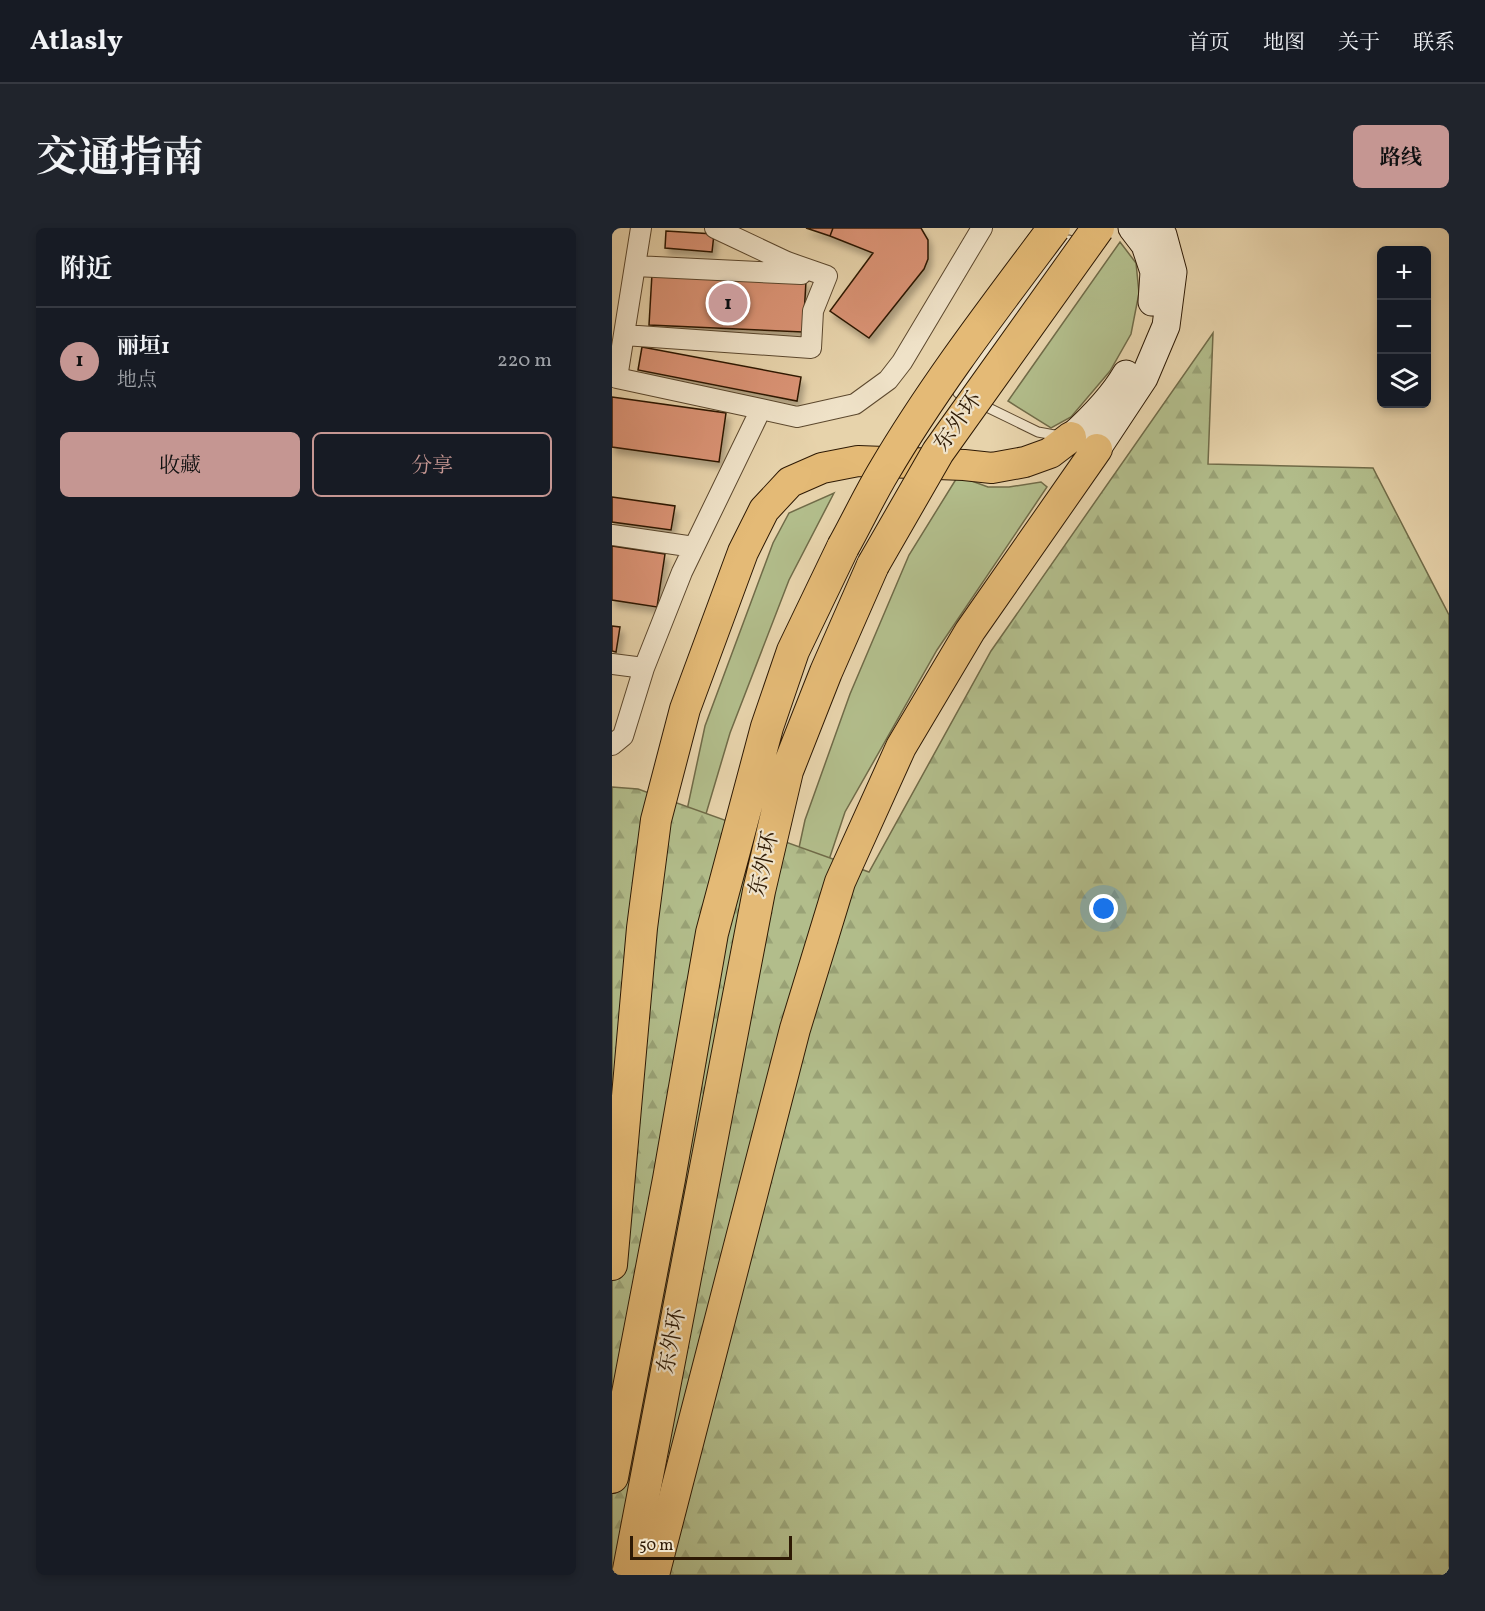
<!DOCTYPE html>
<html lang="zh">
<meta charset="utf-8">
<style>
:root{--surface:#171b24;--page:#20242c;--text:#f1f3f6;--muted:#9ea1a6;--line:#363941;--accent:#c59692}
body{margin:0;font-family:Vollkorn,"Noto Serif SC",serif;background:var(--page);color:var(--text)}
.controls{position:absolute;right:18px;top:18px;display:grid;overflow:hidden;border-radius:9px;box-shadow:0 3px 9px #0003}
.controls button{width:54px;height:54px;display:grid;place-items:center;padding:0;border:0;border-bottom:2px solid var(--line);background:var(--surface);color:var(--text);font:30px sans-serif}
.scale{position:absolute;left:18px;bottom:15px;width:162px;box-sizing:border-box;padding-left:6px;border:3px solid #2d1904;border-top:0;font-size:16px;line-height:21px;white-space:nowrap;color:#2d1904;-webkit-text-stroke:4px #efe2c8;paint-order:stroke}
.you{position:absolute;left:492px;top:681px;width:21px;height:21px;margin:-15px;border:4px solid #fff;border-radius:50%;background:#1a73e8;box-shadow:0 0 0 9px #1a73e833}
.badge{display:grid;place-items:center;width:39px;height:39px;border-radius:50%;background:var(--accent);color:#111;font-size:20px;font-weight:700}
.pin{position:absolute;translate:-50% -50%;border:3px solid #fff;box-shadow:0 2px 6px #0006}
.list{margin:0;padding:0;list-style:none}
h2{display:flex;justify-content:space-between;align-items:center;height:78px;margin:0;padding:0 24px;font-size:26px}
h2 small{font-size:20px;font-weight:400;color:var(--muted)}
.list li{display:grid;grid-template-columns:39px 1fr auto;gap:18px;align-items:center;box-sizing:border-box;height:108px;padding:0 24px;border-top:2px solid var(--line)}
.list b{display:block;font-size:22px;white-space:nowrap}
.list p{margin:0;font-size:20px;white-space:nowrap;color:var(--muted)}
.list em{font-size:20px;font-style:normal;color:var(--muted)}
.actions{display:flex;gap:12px;padding:18px 24px}
.actions a{flex:1;padding:14px 0;border:2px solid var(--accent);border-radius:9px;text-align:center;font-size:21px;color:var(--accent)}
.actions .main{background:var(--accent);color:#111}
.icon{flex:none;width:33px;height:33px;fill:none;stroke:currentColor;stroke-width:2;stroke-linecap:round;stroke-linejoin:round}
.map{position:relative;flex:none;width:837px;height:1347px;overflow:hidden;border-radius:9px}
header{display:flex;align-items:center;gap:36px;box-sizing:border-box;height:84px;padding:0 30px;background:var(--surface);border-bottom:2px solid var(--line)}
header strong{font-size:28px}
nav{display:flex;gap:33px;margin-inline-start:auto;font-size:21px}
.intro{display:flex;align-items:center;justify-content:space-between;box-sizing:border-box;height:144px;padding:0 36px}
h1{margin:0;font-size:42px}
.button{padding:15px 27px;border-radius:9px;background:var(--accent);color:#111;font-size:21px;font-weight:700}
main{display:flex;gap:36px;padding:0 36px}
aside{flex:1;background:var(--surface);border-radius:9px;box-shadow:0 3px 9px #0003}
.map>svg:first-child{display:block}
.green{fill:#b2bd8b;stroke:#706b48;stroke-width:1.5}
.forest{fill:url(#forest-firs);stroke:#706b48;stroke-width:1.5}
.building{fill:#da9375;stroke:#2d1904;stroke-width:1.5;filter:url(#shadow)}
.lines{fill:none;stroke-linecap:round;stroke-linejoin:round}
.service-casing{stroke:#5c482e;stroke-width:11}
.minor-casing{stroke:#5c482e;stroke-width:22}
.secondary-casing{stroke:#2d1904;stroke-width:29}
.primary-casing{stroke:#2d1904;stroke-width:32}
.trunk-casing{stroke:#2d1904;stroke-width:34}
.service{stroke:#efe2c8;stroke-width:9}
.minor{stroke:#efe2c8;stroke-width:20}
.secondary{stroke:#efe2c8;stroke-width:27}
.primary{stroke:#e4ba76;stroke-width:30}
.trunk{stroke:#e4ba76;stroke-width:32}
.trunk-bridge-casing{stroke:#2d1904;stroke-width:34;stroke-linecap:butt}
.trunk-bridge{stroke:#e4ba76;stroke-width:32}
.labels{text-anchor:middle;dominant-baseline:central;stroke-width:4.5;stroke-linejoin:round;paint-order:stroke}
.street-label{font-size:22px;fill:#2d1904;stroke:#efe2c8}
</style>
<header>
<strong>Atlasly</strong>
<nav><a>首页</a><a>地图</a><a>关于</a><a>联系</a></nav>
</header>
<div class="intro"><h1>交通指南</h1><a class="button">路线</a></div>
<main>
<aside>
<h2>附近<small></small></h2>
<ul class="list">
<li><span class="badge">1</span><div><b>丽垣1</b><p>地点</p></div><em>220 m</em></li>
</ul>
<div class="actions"><a class="main">收藏</a><a>分享</a></div>
</aside>
<div class="map">
<svg width="837" height="1347" viewBox="0 0 837 1347">
<defs>
<pattern id="forest-firs" width="22" height="20" patternUnits="userSpaceOnUse" patternTransform="scale(1.5)"><rect width="22" height="20" fill="#b2bd8b"/><path d="M5 1l3.5 6h-7zM16 11l3.5 6h-7z" fill="#99a276"/></pattern>
<filter id="shadow"><feDropShadow dx="3.5" dy="6" stdDeviation="3" flood-color="#0004"/></filter>
</defs>
<rect width="100%" height="100%" fill="#e7d3ab"/>
<filter id="stains"><feTurbulence type="fractalNoise" baseFrequency=".00333" numOctaves="4"/><feColorMatrix values="0 0 0 0 .2 0 0 0 0 .09 0 0 0 0 .02 0 0 0 .5 -.17"/></filter>
<radialGradient id="worn" r=".72"><stop offset=".6" stop-color="#630" stop-opacity="0"/><stop offset="1" stop-color="#630" stop-opacity=".3"/></radialGradient>
<!-- green -->
<path class="green" d="M508 14 524 35 527 65 519 106 498 143 459 189 439 200 396 173Z
M346 248 376 259H397L429 254 435 259 325 422 233 584 181 739 157 758 193 592 238 466 297 327Z
M222 265 177 352 118 505 91 596H72L93 498 161 315 177 285Z"/>
<!-- forest -->
<path class="forest" d="M601 105 596 236 761 240 837 387V1347H0V559L26 561 257 644 379 423Z"/>
<!-- building -->
<path class="building" d="M194 0H221L218 8Z
M221 0H309L316 12V31L312 41 257 110 218 83 261 25 218 8Z
M54 3 102 6 100 24 53 20Z
M40 46 194 53 191 104 37 97Z
M30 119 189 149 185 173 26 142Z
M0 169 114 185 107 234 0 219Z
M0 269 63 278 59 302 0 294Z
M0 318 53 326 45 379 0 372Z
M0 398 8 399 4 424 0 423Z"/>
<g class="lines">
<!-- service casing -->
<g class="service-casing">
<path id="service" d="M448 208 426 204 346 165 457 12"/>
</g>
<!-- minor casing -->
<g class="minor-casing">
<path id="minor" d="M29 0 5 150 149 181
M23 38 189 46 190 44
M12 107 199 120 201 83 215 48 175 34 103 0
M0 307 82 319
M0 436 32 440
M0 517 11 508 32 440 70 344 149 181 185 189 243 176 276 152 290 134 370 0"/>
</g>
<!-- secondary casing -->
<g class="secondary-casing">
<path id="secondary" d="M520 0 533 17 542 44 540 74
M459 209C479 191 500 170 514 146
M485 221 532 150 554 98 561 44 551 7 545 0"/>
</g>
<!-- primary casing -->
<g class="primary-casing">
<path id="primary" d="M0 1037 30 700 44 592 73 481 131 324 152 282 178 254 210 240 246 233 352 237 380 240 413 234 438 225 459 209
M42 1347 183 801 228 654 289 519 358 403 485 221"/>
</g>
<!-- trunk casing -->
<g class="trunk-casing">
<path id="trunk" d="M0 1249 57 951 100 705 155 499 181 423 231 319
M16 1347 147 663 175 543 214 444 261 337"/>
</g>
<!-- service -->
<use href="#service" class="service"/>
<!-- minor -->
<use href="#minor" class="minor"/>
<!-- secondary -->
<use href="#secondary" class="secondary"/>
<!-- primary -->
<use href="#primary" class="primary"/>
<!-- trunk -->
<use href="#trunk" class="trunk"/>
<!-- trunk-bridge casing -->
<g class="trunk-bridge-casing">
<path id="trunk-bridge" d="M231 319C245 294 257 268 272 243 322 158 383 79 442 0
M261 337 326 224 486 0"/>
</g>
<!-- trunk-bridge -->
<use href="#trunk-bridge" class="trunk-bridge"/>
</g>
<g class="labels">
<!-- street labels -->
<g class="street-label">
<text transform="translate(347 194) rotate(-55)">东外环</text>
<text transform="translate(153 636) rotate(-77)">东外环</text>
<text transform="translate(61 1113) rotate(-79)">东外环</text>
</g>
</g>
<rect width="100%" height="100%" filter="url(#stains)"/>
<rect width="100%" height="100%" fill="url(#worn)"/>
</svg>
<div class="controls">
<button>+</button>
<button>−</button>
<button><svg class="icon" aria-label="layers" viewBox="0 0 24 24"><path d="M12 4l9 5-9 5-9-5zM3 14l9 5 9-5"/></svg></button>
</div>
<div class="scale">50 m</div>
<div class="you"></div>
<div class="pin badge" style="left:116px;top:75px">1</div>
</div>
</main>
